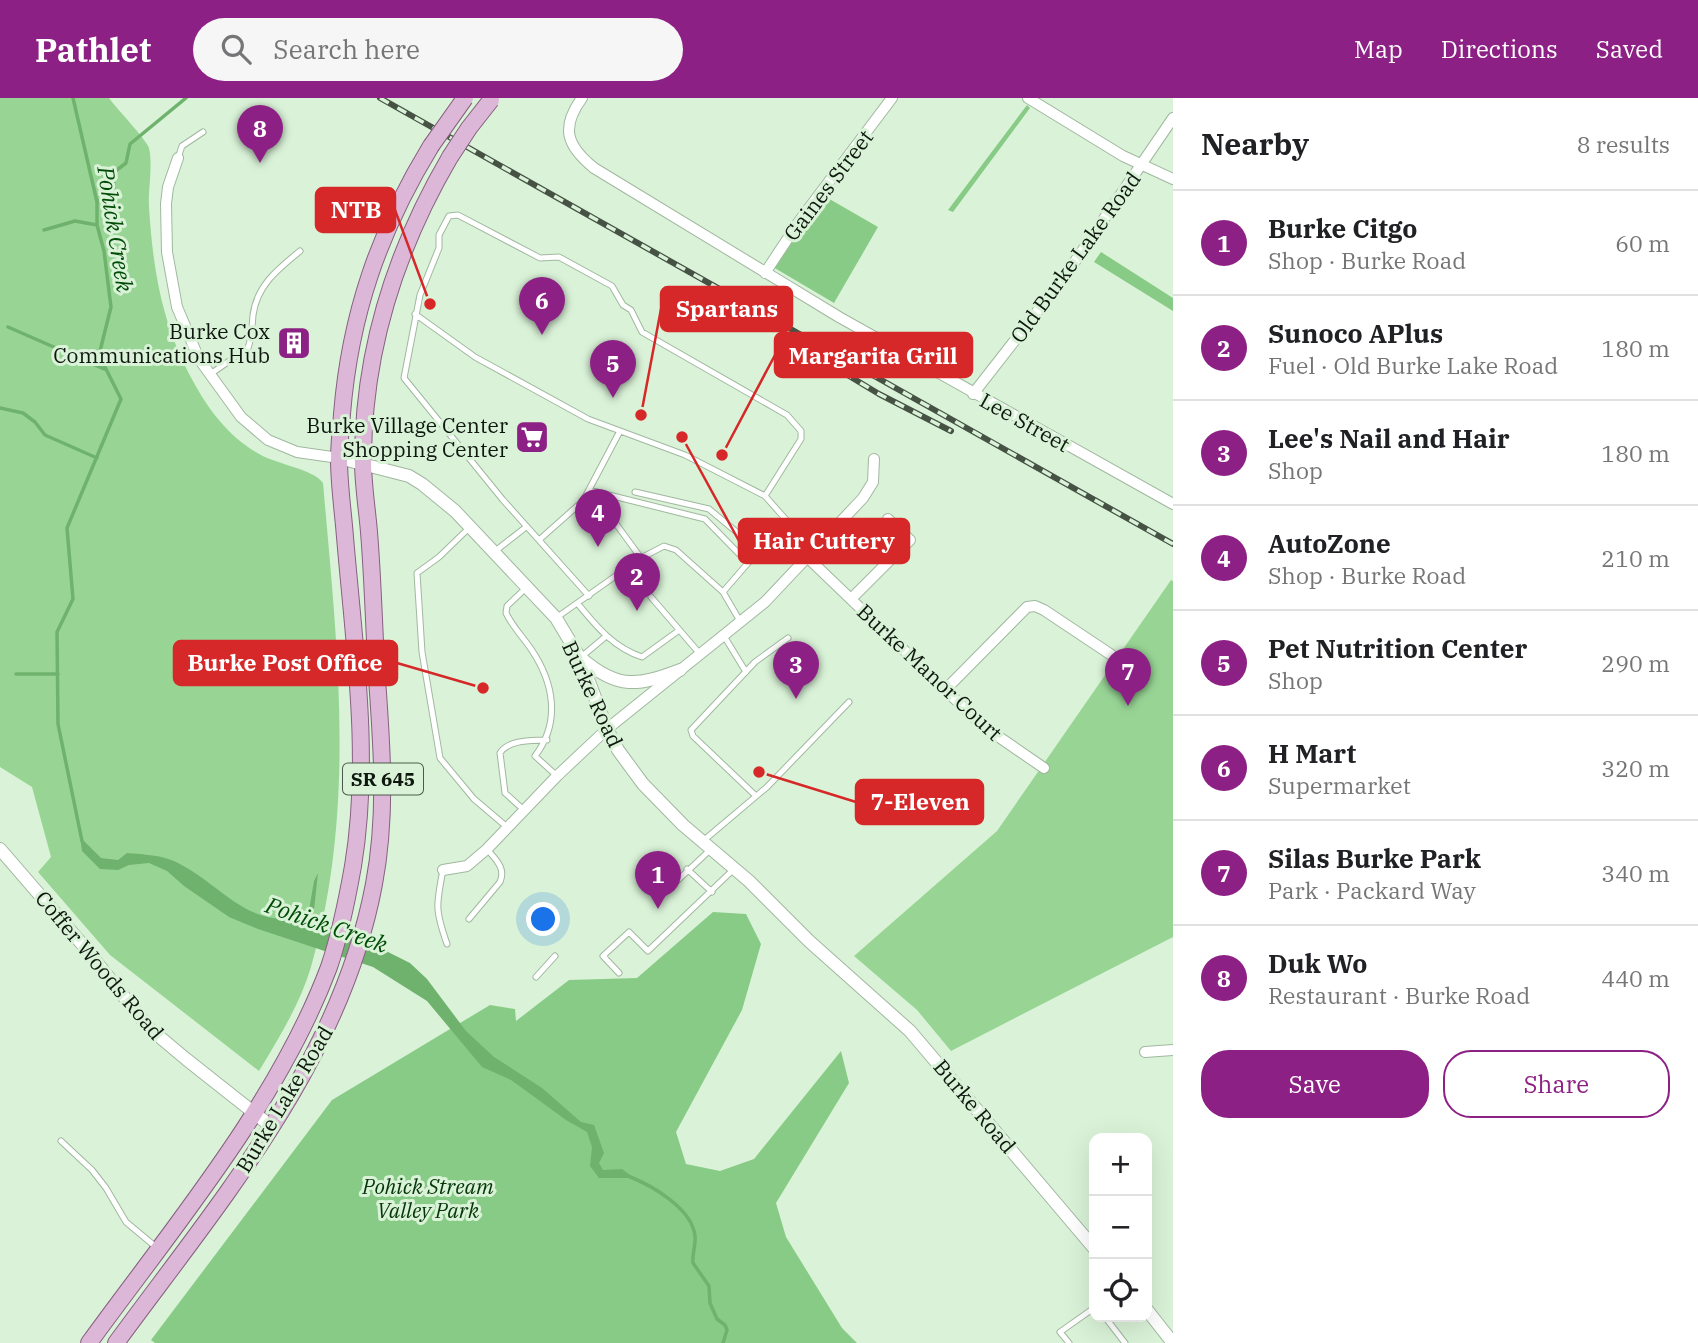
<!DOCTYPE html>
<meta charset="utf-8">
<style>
:root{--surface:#fff;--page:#f6f6f6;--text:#202124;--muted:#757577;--line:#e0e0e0;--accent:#8d2084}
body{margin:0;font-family:"IBM Plex Serif",serif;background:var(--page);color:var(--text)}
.controls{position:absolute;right:21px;bottom:21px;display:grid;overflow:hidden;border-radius:14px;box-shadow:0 7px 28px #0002}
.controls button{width:63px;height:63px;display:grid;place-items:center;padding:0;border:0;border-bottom:2px solid var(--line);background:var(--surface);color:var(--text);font:35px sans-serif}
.you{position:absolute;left:544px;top:822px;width:24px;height:24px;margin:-18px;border:5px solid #fff;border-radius:50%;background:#1a73e8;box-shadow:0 0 0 10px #1a73e833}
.badge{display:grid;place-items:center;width:46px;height:46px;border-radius:50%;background:var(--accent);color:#fff;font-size:23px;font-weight:700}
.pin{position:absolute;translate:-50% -58px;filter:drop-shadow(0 2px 4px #0008)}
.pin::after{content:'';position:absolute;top:37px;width:24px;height:21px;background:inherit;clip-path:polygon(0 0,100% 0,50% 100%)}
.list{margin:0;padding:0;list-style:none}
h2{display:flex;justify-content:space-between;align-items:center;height:91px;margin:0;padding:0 28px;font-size:30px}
h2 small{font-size:23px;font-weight:400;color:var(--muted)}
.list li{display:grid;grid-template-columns:46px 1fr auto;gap:21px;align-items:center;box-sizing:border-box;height:105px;padding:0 28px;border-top:2px solid var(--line)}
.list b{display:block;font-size:26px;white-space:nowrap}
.list p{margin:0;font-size:23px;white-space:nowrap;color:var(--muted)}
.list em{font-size:23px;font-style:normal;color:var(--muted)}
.actions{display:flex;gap:14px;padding:21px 28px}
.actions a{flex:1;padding:16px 0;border:2px solid var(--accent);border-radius:28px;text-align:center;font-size:24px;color:var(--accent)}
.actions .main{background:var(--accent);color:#fff}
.icon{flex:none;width:38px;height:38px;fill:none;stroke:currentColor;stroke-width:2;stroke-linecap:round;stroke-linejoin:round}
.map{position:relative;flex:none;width:1173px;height:1245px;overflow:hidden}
header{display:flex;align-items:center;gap:42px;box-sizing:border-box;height:98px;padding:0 35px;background:var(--accent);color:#fff}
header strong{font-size:33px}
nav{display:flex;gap:38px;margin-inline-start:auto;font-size:24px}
.search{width:490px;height:63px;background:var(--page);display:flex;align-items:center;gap:18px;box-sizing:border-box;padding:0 24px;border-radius:38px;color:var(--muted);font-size:26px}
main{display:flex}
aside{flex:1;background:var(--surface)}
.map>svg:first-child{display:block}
.green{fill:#98d595}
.forest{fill:#88cb86}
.water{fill:#6fb26d}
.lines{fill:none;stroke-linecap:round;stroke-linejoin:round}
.stream{stroke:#6fb26d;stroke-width:3.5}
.service-casing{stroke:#a0b89f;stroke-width:7}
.minor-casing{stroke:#a0b89f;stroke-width:12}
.tertiary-casing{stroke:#a0b89f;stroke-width:14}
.primary-casing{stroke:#866080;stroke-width:18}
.service{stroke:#fff;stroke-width:5}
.minor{stroke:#fff;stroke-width:10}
.tertiary{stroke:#fff;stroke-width:12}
.primary{stroke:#ddb7d7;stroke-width:16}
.rail-casing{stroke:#455244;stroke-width:6}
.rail{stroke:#daf3d8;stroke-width:3.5;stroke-dasharray:10;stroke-linecap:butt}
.primary-bridge-casing{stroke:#866080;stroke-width:18;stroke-linecap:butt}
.primary-bridge{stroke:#ddb7d7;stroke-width:16}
.labels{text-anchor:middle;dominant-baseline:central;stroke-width:6;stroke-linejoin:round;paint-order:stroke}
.shield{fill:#daf3d8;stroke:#4c5a4b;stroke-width:2}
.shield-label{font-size:19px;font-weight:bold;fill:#0f180f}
.street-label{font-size:21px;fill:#0f180f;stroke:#daf3d8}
.poi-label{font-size:21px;fill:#0f180f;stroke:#daf3d8;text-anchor:end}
.park-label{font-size:21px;font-style:italic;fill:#053607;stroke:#daf3d8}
.water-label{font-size:23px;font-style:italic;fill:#004c07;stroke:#daf3d8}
.leader{fill:none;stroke:#d62828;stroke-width:2.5}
.callout-dot{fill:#d62828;stroke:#daf3d8;stroke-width:2.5}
.callout{fill:#d62828;stroke:#d62828;stroke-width:2.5}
.callout-label{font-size:23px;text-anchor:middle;font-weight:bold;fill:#fff}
</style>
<header>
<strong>Pathlet</strong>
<div class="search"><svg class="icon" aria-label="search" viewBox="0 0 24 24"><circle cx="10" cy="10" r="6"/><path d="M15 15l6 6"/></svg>Search here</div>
<nav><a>Map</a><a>Directions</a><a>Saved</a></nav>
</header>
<main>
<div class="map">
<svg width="1173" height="1245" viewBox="0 0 1173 1245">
<rect width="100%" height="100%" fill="#daf3d8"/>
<!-- green -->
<path class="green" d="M0 0H109C116 10 146 41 149 50 153 66 148 92 149 109 153 172 162 227 193 283 209 313 231 341 261 357 277 366 315 372 323 385 337 546 357 711 311 869 300 906 279 940 259 973L110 857 38 774 51 759 32 689 0 669Z
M1171 482 1173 483V839L951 953 917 912 854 858 997 733Z"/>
<!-- forest -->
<path class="forest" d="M1027 7 1030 10 953 114 948 112Z
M826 99 878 129 834 205 773 169Z
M1101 154 1173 200V213L1094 164Z
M713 814 746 816 761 846 742 912 676 1034 686 1066 720 1073 754 1061 841 953 849 985 776 1105 786 1139 842 1230 857 1245H155L151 1242 332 1002 490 907 515 911 516 923 569 882 637 880Z"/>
<!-- water -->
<path class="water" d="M80 739 101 760 118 762 127 755C142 756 159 757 174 763 223 786 246 833 308 818L314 783 318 775 313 821 316 825 375 844 386 853 410 865 427 881 466 933 494 959 542 990 581 1024 594 1027 604 1055 599 1065 603 1072 622 1071 634 1080H599L590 1068 592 1049 587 1034 566 1022 511 982 482 969 427 903 373 869 258 831 229 819 184 788 167 773 149 765 129 767 118 772 100 771 82 753Z"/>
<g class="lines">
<!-- stream -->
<path class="stream" d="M73 0 97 104V127L104 153 111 209 99 257 121 301 67 430 73 501 57 534 58 626 82 743
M97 104 114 93 113 75 126 65 130 46 186 0
M44 132 75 123 97 127
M8 229 104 271
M0 310 23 315 35 324 45 337 97 360
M16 576H58
M628 1078C651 1087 692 1110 695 1138 696 1147 692 1156 693 1165L709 1188 710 1205 717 1221 725 1227 727 1232 723 1245"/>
<!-- service casing -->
<g class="service-casing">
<path id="service" d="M178 60 182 48 203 34
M415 216 475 259 588 321 685 357 765 398 789 425 807 459
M209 277 248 250C252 239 252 229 253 217 257 187 278 171 300 153
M589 392 705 421 748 465 789 425
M635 394 709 411 739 436 758 455
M611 419 641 460
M470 429 439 459 417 475 422 554 440 660 474 701 507 729
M539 442 583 403 620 333
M494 454 526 429
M527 489 507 508 506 515C512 528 523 539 531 551 554 585 561 624 535 658L557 678
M589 498 503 402 404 280 420 197 439 150V137L449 118 458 117 540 160 559 159 612 188 623 207 631 212 642 234 787 317 801 333V341L765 398
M651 499 700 556
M578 506C597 529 613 549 642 559L678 533
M556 520 641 460 664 448 676 452 723 494
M740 523 723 494 748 465
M724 538 746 574
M580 560 605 539
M756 698 693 638 691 632 755 564 788 540
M525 713 505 695 500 655C509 641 532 643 547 642
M703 743 767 689 849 604
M687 771 712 794
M443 772C436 807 435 812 447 846
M663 796 710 752
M469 821 500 784C506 770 496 762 487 751
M619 875 603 858 629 834 648 853 735 770
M536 879 555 858
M61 1043 92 1072 106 1090 126 1124 156 1149
M1105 1219 1125 1245
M1069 1245 1060 1234 1094 1210"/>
</g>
<!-- minor casing -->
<g class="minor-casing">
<path id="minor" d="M582 0C560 30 567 48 594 70L839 219 1173 406
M1028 0 1123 58 1173 81
M178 60 168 89 166 106 167 154 177 209 199 261 241 319 268 342 297 354 339 360
M765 175 800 122 892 0
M973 296 1065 178 1173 20
M807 459 983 628 1044 670
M851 501 910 442 888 421
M946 591 1027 509 1035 508 1044 512 1116 560
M443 772 467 768 487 751 557 678 607 631 765 504 863 400 873 384 874 361
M1145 954 1173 952"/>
</g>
<!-- tertiary casing -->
<g class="tertiary-casing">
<path id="tertiary" d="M339 360 409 378 422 386 455 413 556 520 580 560 607 631 618 652 643 686 683 727 749 783 809 843 910 933 1094 1150
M581 560C618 592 638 588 680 572
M0 751 82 846 149 930 186 961 272 1029
M1147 1212 1173 1245"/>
</g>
<!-- primary casing -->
<g class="primary-casing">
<path id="primary" d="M89 1245C174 1128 278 1005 329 869 340 837 347 802 353 768 371 660 354 547 345 439 343 413 339 387 339 361 339 346 341 331 342 316 350 217 379 133 431 48
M116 1245C220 1103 341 963 374 786 387 718 382 649 377 581 374 532 373 483 369 434 367 410 363 387 363 363 363 254 395 153 450 59"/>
</g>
<!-- service -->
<use href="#service" class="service"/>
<!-- minor -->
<use href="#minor" class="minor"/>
<!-- tertiary -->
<use href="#tertiary" class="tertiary"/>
<!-- primary -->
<use href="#primary" class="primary"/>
<!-- rail casing -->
<g class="rail-casing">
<path id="rail" d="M380 0 1173 446
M826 264 879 296 951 333"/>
</g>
<!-- rail -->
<use href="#rail" class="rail"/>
<!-- primary-bridge casing -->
<g class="primary-bridge-casing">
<path id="primary-bridge" d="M431 48 465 0
M450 59 469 30 491 2"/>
</g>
<!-- primary-bridge -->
<use href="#primary-bridge" class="primary-bridge"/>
</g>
<!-- icons -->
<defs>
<g id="building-square" transform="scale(1.75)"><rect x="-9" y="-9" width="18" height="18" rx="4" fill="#8d2084" stroke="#daf3d8"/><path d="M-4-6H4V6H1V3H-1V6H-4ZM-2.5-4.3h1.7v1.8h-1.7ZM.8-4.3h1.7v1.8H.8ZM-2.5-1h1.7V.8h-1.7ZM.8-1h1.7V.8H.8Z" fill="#fff"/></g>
<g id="supermarket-square" transform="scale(1.75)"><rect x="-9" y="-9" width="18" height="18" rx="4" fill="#8d2084" stroke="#daf3d8"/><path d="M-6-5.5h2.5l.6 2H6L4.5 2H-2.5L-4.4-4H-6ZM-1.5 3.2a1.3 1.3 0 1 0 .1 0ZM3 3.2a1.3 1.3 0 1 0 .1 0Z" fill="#fff"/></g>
</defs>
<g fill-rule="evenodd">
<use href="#building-square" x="294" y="245"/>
<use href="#supermarket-square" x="532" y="339"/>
</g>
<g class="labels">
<!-- shield labels -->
<rect class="shield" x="343" y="665.5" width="80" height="31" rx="5"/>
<g class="shield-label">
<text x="383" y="681">SR 645</text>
</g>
<!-- street labels -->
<g class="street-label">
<text transform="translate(828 87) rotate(-53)">Gaines Street</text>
<text transform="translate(1075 159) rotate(-54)">Old Burke Lake Road</text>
<text transform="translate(1025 324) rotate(29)">Lee Street</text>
<text transform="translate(930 574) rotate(43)">Burke Manor Court</text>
<text transform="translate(593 596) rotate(65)">Burke Road</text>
<text transform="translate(100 867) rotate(50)">Coffer Woods Road</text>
<text transform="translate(284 1001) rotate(-59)">Burke Lake Road</text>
<text transform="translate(975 1008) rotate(50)">Burke Road</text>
</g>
<!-- poi labels -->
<g class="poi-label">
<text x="270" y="233">Burke Cox<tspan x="270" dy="24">Communications Hub</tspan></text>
<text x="508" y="327">Burke Village Center<tspan x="508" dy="24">Shopping Center</tspan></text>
</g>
<!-- park labels -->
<g class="park-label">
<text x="428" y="1088">Pohick Stream<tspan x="428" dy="24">Valley Park</tspan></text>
</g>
<!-- water labels -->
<g class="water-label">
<text transform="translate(116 131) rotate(81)">Pohick Creek</text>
<text transform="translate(327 826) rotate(19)">Pohick Creek</text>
</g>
</g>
<!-- callouts -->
<path class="leader" d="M430 206L395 112M641 317L661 211M722 357L775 257M682 339L739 443M483 590L397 565M759 674L856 704"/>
<g class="callout-dot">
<circle cx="430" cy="206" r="7"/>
<circle cx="641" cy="317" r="7"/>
<circle cx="722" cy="357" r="7"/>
<circle cx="682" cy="339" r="7"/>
<circle cx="483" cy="590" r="7"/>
<circle cx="759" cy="674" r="7"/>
</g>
<g class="callout">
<rect x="316" y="90" width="79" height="44" rx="7"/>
<rect x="661" y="189" width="131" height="44" rx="7"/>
<rect x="775" y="235" width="197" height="44" rx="7"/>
<rect x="739" y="421" width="170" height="44" rx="7"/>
<rect x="174" y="543" width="223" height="44" rx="7"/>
<rect x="856" y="682" width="127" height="44" rx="7"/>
</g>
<g class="callout-label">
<text x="356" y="120">NTB</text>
<text x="727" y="219">Spartans</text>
<text x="873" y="266">Margarita Grill</text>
<text x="824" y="451">Hair Cuttery</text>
<text x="285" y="573">Burke Post Office</text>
<text x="920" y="712">7-Eleven</text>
</g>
</svg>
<div class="controls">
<button>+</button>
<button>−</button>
<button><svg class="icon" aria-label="locate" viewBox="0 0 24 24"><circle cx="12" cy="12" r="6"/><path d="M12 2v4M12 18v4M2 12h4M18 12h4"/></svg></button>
</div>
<div class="you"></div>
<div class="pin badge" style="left:658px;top:811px">1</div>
<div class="pin badge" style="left:637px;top:513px">2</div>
<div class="pin badge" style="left:796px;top:601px">3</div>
<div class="pin badge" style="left:598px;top:449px">4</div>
<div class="pin badge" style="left:613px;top:300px">5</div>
<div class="pin badge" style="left:542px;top:237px">6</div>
<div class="pin badge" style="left:1128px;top:608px">7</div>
<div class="pin badge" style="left:260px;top:65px">8</div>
</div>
<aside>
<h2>Nearby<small>8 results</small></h2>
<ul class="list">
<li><span class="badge">1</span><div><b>Burke Citgo</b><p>Shop · Burke Road</p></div><em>60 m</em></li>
<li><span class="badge">2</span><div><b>Sunoco APlus</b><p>Fuel · Old Burke Lake Road</p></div><em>180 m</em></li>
<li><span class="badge">3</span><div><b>Lee's Nail and Hair</b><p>Shop</p></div><em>180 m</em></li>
<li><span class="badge">4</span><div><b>AutoZone</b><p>Shop · Burke Road</p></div><em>210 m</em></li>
<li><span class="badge">5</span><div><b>Pet Nutrition Center</b><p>Shop</p></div><em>290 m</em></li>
<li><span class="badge">6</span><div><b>H Mart</b><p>Supermarket</p></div><em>320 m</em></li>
<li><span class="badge">7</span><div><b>Silas Burke Park</b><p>Park · Packard Way</p></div><em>340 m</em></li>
<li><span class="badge">8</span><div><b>Duk Wo</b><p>Restaurant · Burke Road</p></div><em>440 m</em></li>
</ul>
<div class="actions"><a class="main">Save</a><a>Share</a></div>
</aside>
</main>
